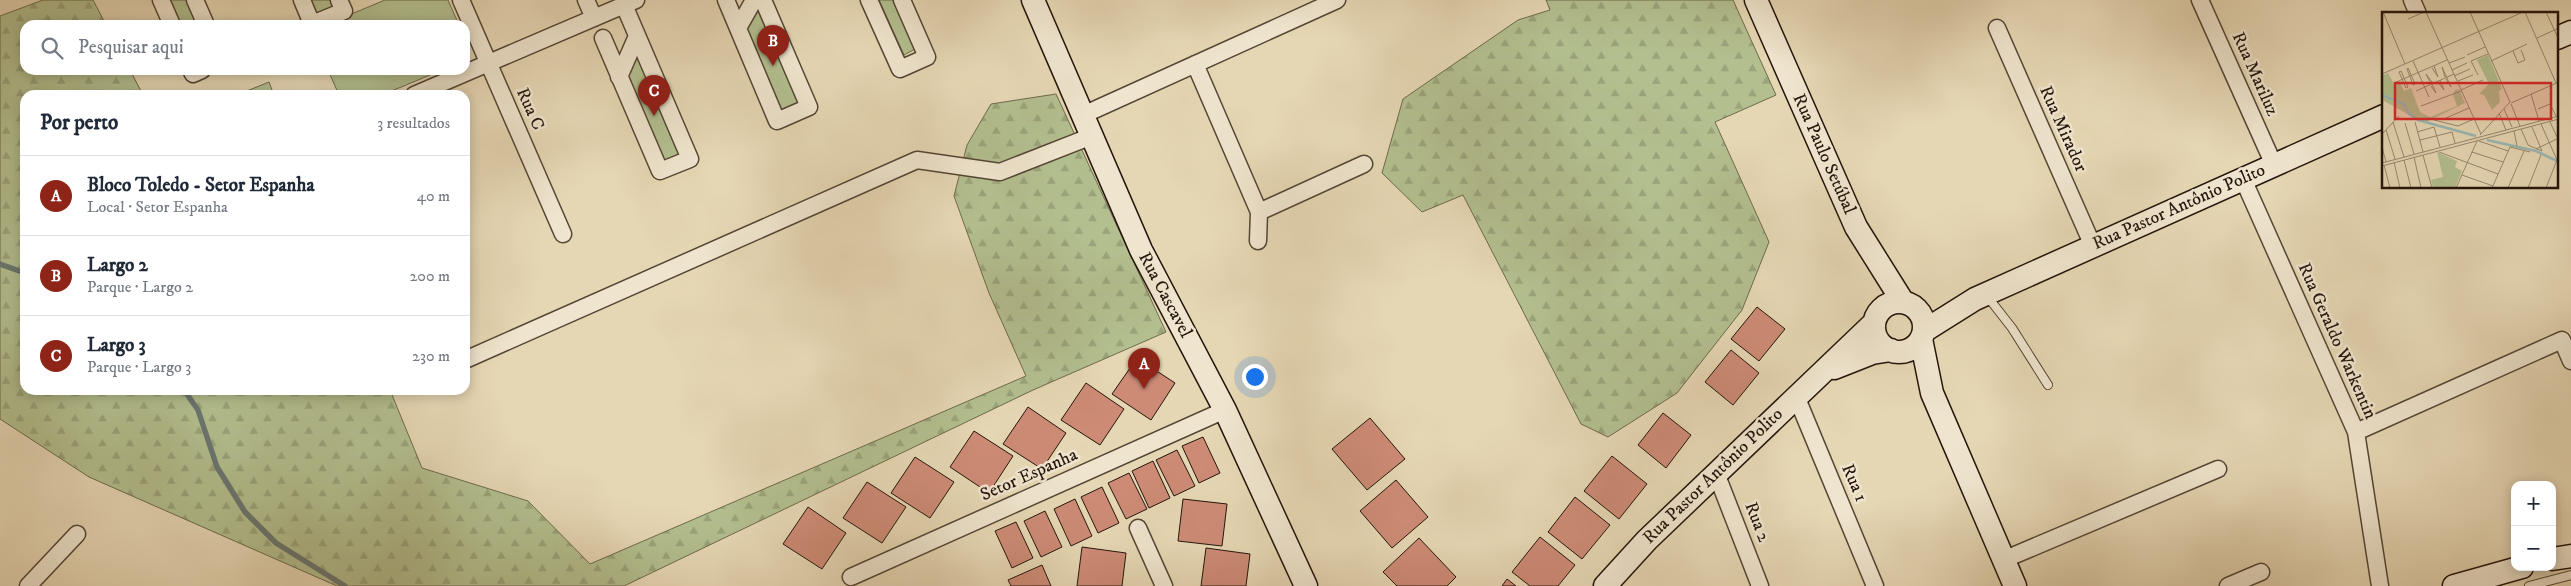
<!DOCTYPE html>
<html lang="pt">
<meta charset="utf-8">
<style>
:root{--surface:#fff;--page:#f6f6f7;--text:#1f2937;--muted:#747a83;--line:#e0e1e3;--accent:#8f2418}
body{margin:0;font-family:"IM FELL DW Pica",serif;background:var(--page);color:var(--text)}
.controls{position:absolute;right:15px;bottom:15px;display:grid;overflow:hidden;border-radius:10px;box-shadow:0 2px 12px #0003}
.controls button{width:45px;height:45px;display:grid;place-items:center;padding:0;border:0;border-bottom:1px solid var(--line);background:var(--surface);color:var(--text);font:25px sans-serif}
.you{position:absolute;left:1254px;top:376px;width:18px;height:18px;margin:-12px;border:4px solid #fff;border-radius:50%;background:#1a73e8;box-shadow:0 0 0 8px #1a73e833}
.badge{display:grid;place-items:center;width:32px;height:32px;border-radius:50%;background:var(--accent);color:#fff;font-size:16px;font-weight:700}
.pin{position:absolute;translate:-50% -41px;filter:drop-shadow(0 1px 2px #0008)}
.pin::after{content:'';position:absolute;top:26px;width:18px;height:15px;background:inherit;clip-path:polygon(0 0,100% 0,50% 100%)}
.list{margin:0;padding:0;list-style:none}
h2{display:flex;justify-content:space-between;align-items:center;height:65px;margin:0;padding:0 20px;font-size:21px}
h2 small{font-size:16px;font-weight:400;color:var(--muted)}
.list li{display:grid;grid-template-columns:32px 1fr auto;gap:15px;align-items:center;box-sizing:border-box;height:80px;padding:0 20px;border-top:1px solid var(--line)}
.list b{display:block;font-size:19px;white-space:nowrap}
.list p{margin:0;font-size:16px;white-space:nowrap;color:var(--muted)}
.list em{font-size:16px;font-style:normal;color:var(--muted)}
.icon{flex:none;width:28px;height:28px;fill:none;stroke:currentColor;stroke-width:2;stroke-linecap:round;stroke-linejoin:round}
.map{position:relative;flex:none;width:2571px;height:586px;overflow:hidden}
.search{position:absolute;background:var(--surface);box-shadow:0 2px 12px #0003;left:20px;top:20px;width:450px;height:55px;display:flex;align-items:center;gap:12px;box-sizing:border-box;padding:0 18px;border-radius:15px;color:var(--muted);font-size:19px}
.panel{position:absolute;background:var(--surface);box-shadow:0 2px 12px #0003;left:20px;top:90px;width:450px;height:305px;border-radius:15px}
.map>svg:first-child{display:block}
.forest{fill:url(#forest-firs);stroke:#6c6a4d}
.green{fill:#b3bf8f;stroke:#6c6a4d}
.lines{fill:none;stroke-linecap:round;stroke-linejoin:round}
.stream{stroke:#6a7771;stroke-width:5.5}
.building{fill:#cd8b76;stroke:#24150b}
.service-casing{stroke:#544635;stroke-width:10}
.minor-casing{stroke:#544635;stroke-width:19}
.secondary-casing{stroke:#24150b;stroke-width:25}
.service{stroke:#efe5ce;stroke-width:8}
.minor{stroke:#efe5ce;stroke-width:16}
.secondary{stroke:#efe5ce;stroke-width:22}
.labels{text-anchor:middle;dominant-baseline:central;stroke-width:5;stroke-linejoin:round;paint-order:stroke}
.street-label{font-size:18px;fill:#24150b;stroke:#efe5ce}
.inset-river{fill:none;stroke:#99b8b5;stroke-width:2.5}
.inset-road{fill:none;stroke:#988970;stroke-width:1}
.view{fill:#d62828;fill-opacity:0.15;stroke:#d62828;stroke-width:2.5}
.inset-edge{fill:none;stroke:#24150b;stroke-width:2.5}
</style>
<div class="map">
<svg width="2571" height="586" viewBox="0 0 2571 586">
<defs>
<pattern id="forest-firs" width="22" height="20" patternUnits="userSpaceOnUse" patternTransform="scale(1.25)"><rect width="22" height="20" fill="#b3bf8f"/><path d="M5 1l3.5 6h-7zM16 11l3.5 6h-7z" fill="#9aa37a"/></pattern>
</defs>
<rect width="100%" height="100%" fill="#e6d7b4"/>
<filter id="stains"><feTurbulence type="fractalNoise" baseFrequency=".004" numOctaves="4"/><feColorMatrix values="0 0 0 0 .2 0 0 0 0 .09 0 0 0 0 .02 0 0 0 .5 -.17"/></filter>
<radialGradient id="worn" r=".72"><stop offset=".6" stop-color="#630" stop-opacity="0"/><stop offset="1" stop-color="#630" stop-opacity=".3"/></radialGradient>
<!-- forest -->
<path class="forest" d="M43 0H93L106 25H25V70H130L143 95H25V390H390L422 468 528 501 590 564 1026 376 989 293 954 196 967 145 991 104 1056 94 1166 332 1033 390 624 586H337L89 477 0 419V16Z
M1546 0H1733L1776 95 1715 122 1769 242 1742 310 1677 393 1608 437 1581 424 1463 195 1422 212 1382 173 1403 99 1518 20 1550 10Z
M269 82 274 95H237Z"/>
<!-- green -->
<path class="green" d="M167 0H190L200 25H178Z
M309 0H333L335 7 315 15Z
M385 0H448L459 25H325Z
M879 0H893L915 49 904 55Z
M759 8 800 104 782 111 746 29Z
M636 50 683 156 663 165 625 76Z
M328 70H442L382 95H339Z"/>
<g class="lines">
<!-- stream -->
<path class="stream" d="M0 264 25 273
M184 390 198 410 217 467 245 512 276 543 345 586"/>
</g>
<!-- building -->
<path class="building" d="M1757 307 1785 329 1759 361 1731 339Z
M1731 350 1759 373 1733 405 1705 382Z
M1137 358 1175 383 1151 420 1112 394Z
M1086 383 1124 409 1100 445 1061 420Z
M1028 407 1066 433 1042 469 1003 444Z
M1663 413 1691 435 1666 468 1638 445Z
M1370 418 1405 459 1367 490 1332 449Z
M974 431 1013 456 989 493 950 467Z
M1203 437 1220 473 1199 483 1182 446Z
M1177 450 1195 486 1174 496 1156 460Z
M1612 456 1647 484 1619 519 1584 491Z
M915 457 954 482 930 518 891 493Z
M1153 461 1170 498 1149 508 1132 471Z
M1129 473 1147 509 1126 519 1108 483Z
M1396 480 1428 517 1392 548 1360 511Z
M867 482 906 507 882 543 843 518Z
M1102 487 1119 523 1098 533 1081 497Z
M1575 497 1610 525 1582 559 1548 532Z
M1075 499 1092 536 1071 546 1054 509Z
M1183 499 1227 504 1222 546 1178 541Z
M808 507 846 533 822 569 783 544Z
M1045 511 1062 547 1041 557 1024 521Z
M1016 522 1033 558 1012 568 995 531Z
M1540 537 1575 565 1558 586H1530L1512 572Z
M1419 538 1456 577 1447 586H1397L1383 572Z
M1082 547 1126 553 1122 586H1077Z
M1206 548 1250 554 1246 586H1201Z
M1042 565 1051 586H1011L1008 580Z
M1507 579 1516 586H1502Z"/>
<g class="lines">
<!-- service casing -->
<g class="service-casing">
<path id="service" d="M1987 296 2012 328 2048 385
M2529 586 2571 575"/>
</g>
<!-- minor casing -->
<g class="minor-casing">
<path id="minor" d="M161 0 172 25
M195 0 206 25
M302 0 312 24 344 11 339 0
M461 0 563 234
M586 0 594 18
M726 0 777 121 809 107 763 0
M869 0 900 69 927 57 902 0
M2200 0 2274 165
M2412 0 2418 14
M738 28 754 0
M1997 28 2093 246
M603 38 660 171 690 159 624 5
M1195 64 1259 212 1258 241
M191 70 193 74 202 70
M619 77 637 36
M414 95 636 0
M1083 115 1337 0
M2243 179 2356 432 2380 586
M1259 212 1364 164
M465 360 917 160 1000 172 1092 136
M1796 396 1875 586
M2356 432 2562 340 2571 361
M1716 473 1760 586
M1138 528 1164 586
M2003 560 2218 469
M851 577 1225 410
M28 586 77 534
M2228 586 2261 572"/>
</g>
<!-- secondary casing -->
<g class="secondary-casing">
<path id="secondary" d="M1033 0 1141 250 1225 410 1306 586
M1756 0 1856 227 1903 302
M2557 38 2571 32
M1874 327a25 25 0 1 1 50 0a25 25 0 1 1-50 0Z
M1924 331 1975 299 2384 116
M1921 339 1932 393 2015 586
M1834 368 1872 353 1891 350
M2552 559 2571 556
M1605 586 1647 540 1874 323
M2454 586 2522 567"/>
</g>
<!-- service -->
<use href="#service" class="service"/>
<!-- minor -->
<use href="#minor" class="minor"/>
<!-- secondary -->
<use href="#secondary" class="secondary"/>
</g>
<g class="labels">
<!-- street labels -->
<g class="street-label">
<text transform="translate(2255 74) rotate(66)">Rua Mariluz</text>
<text transform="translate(530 109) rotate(66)">Rua C</text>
<text transform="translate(2063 129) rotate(66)">Rua Mirador</text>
<text transform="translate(1824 154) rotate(66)">Rua Paulo Setúbal</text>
<text transform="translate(2179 207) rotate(-24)">Rua Pastor Antônio Polito</text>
<text transform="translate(1165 295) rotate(62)">Rua Cascavel</text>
<text transform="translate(2337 341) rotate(66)">Rua Geraldo Warkentin</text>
<text transform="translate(1029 475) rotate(-24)">Setor Espanha</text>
<text transform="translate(1713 476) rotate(-44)">Rua Pastor Antônio Polito</text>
<text transform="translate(1854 483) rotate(67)">Rua 1</text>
<text transform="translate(1757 522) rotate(69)">Rua 2</text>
</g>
</g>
<!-- overview -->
<g transform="translate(2382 12)">
<rect width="176" height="176" fill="#e6d7b4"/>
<path d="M106 43 120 77 117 79 118 90 110 98 102 83 97 82 107 72 95 48ZM6 61 12 72 18 70 22 79 29 76 38 100 48 105 75 94 71 83 73 78 77 77 83 91 42 111 0 88V64Z" fill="#b3bf8f"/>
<path d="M55 140 75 149 73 155 80 159 73 176H51L49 168 61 165Z" fill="#b3bf8f"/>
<path class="inset-river" d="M0 83 22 92 27 102 36 108 94 124M105 128 154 139 177 150"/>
<path class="inset-road" d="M1 0 23 52M44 0 99 122M88 0 128 90M143 0 174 71M164 0 177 28M26 7 42 0M155 26 177 16M131 39 136 51 143 48 139 38M85 43 103 35M31 49 47 85M109 49 145 32M67 51 83 45M26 56 33 72 31 73 25 57ZM50 56 56 65 52 54M70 58 85 51M19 59 26 75 24 76 17 60ZM0 62 141 0M96 63 89 49 106 42M72 64 88 57M63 65 60 55 69 75 64 67M76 69 91 63M56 70 62 78 58 68M12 71 65 48M49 72 44 62 50 70M49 74 54 81 50 72M79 78 101 68M34 79 72 62M149 82 157 109M129 91 177 70M129 92 138 114M39 94 79 79M122 97 130 115M156 97 168 92 174 104M117 101 124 118M64 106 87 96M52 108 76 114 92 107M11 110 22 145M33 110 41 140M168 110 177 129M23 111 32 142M159 112 175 148 164 176M150 115 160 139M139 117 146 133 160 139M4 118 13 147M132 119 135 134M35 120 52 115 58 135M0 122 17 104M98 123 128 90M38 128 70 120 73 131M97 129 126 139M0 135 4 150M154 137 177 126M57 140 116 162M90 140 121 150M41 143 50 176M32 145 39 176M22 148 29 176M12 150 18 176M0 151 177 104M2 153 8 176M0 154 177 107M80 163 111 174M74 176 95 129M110 176 128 135 148 140M126 176 142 139M146 176 159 143"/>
<path class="view" d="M13 71H169V107H13Z"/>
<rect width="176" height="176" class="inset-edge"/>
</g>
<rect width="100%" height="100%" filter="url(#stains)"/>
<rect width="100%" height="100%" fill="url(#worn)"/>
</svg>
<div class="controls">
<button>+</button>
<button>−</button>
</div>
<div class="you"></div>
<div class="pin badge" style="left:1144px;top:389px">A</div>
<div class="pin badge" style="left:773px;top:66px">B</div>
<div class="pin badge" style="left:654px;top:116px">C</div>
<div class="search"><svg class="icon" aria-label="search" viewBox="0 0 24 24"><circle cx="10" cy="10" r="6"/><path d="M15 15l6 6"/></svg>Pesquisar aqui</div>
<section class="panel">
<h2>Por perto<small>3 resultados</small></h2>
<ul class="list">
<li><span class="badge">A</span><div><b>Bloco Toledo - Setor Espanha</b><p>Local · Setor Espanha</p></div><em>40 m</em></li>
<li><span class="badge">B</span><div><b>Largo 2</b><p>Parque · Largo 2</p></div><em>200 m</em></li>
<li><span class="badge">C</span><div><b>Largo 3</b><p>Parque · Largo 3</p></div><em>230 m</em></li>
</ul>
</section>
</div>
